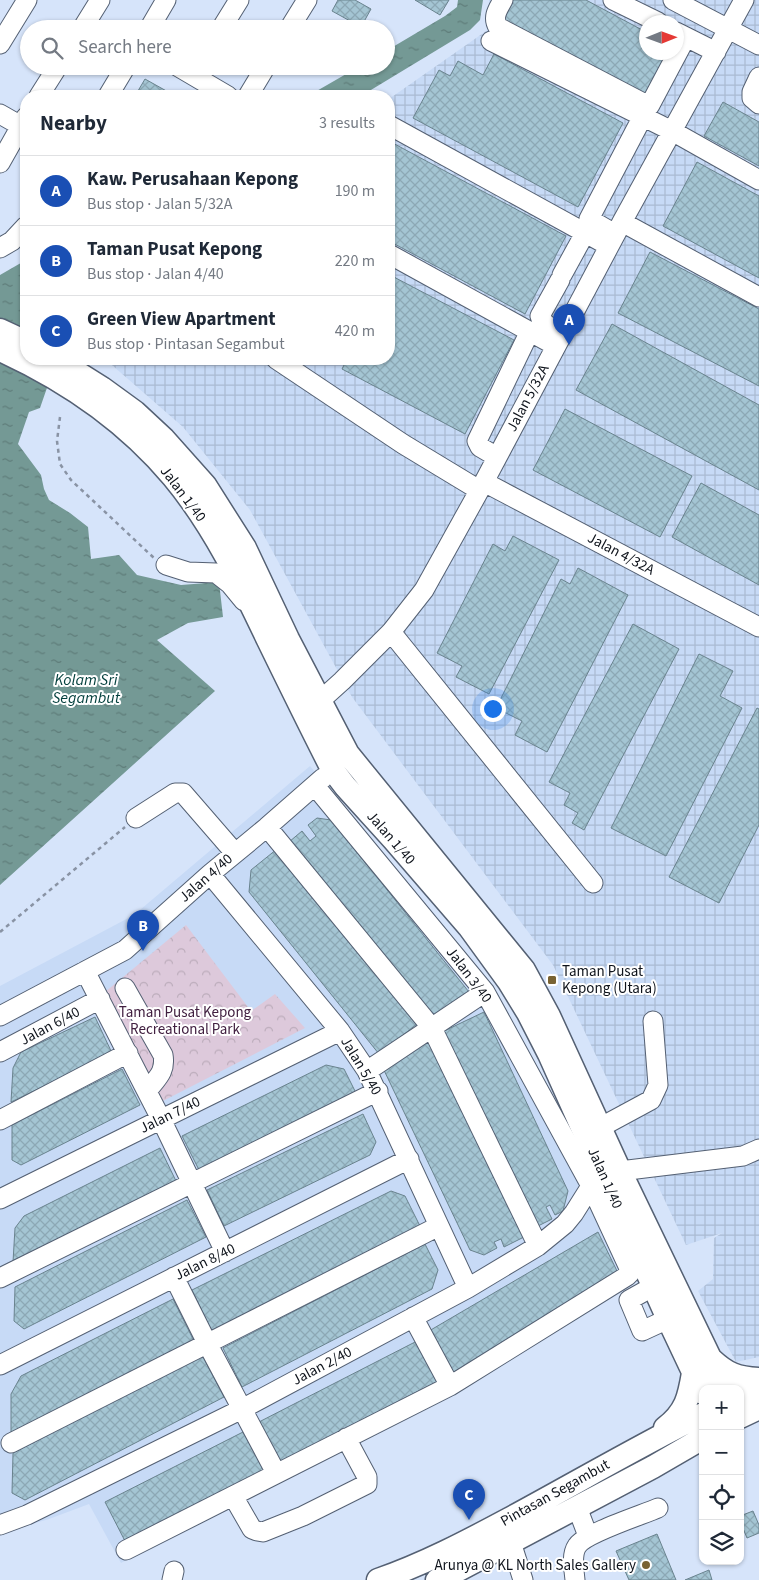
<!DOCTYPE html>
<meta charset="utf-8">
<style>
:root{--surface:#fff;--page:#f6f6f7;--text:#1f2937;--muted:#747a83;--line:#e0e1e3;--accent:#1a73e8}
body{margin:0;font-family:"Source Sans 3",sans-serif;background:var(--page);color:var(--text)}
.controls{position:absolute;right:15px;bottom:15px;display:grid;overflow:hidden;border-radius:10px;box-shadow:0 1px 4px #0004}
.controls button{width:45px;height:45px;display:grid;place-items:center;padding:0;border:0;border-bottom:1px solid var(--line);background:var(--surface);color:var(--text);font:25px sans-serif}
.compass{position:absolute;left:639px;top:15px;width:45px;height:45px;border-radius:50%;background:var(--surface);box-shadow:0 1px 4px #0004;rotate:89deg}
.you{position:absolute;left:492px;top:708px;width:18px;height:18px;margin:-12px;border:4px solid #fff;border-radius:50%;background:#1a73e8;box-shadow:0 0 0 8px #1a73e833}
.badge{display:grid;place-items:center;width:32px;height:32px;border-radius:50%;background:var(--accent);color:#fff;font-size:16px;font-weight:700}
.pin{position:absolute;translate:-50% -41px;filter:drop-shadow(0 1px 2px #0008)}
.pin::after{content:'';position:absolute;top:26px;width:18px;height:15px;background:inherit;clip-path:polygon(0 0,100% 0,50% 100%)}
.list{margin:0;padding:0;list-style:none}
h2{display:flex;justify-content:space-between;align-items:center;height:65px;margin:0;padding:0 20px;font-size:21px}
h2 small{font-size:16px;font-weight:400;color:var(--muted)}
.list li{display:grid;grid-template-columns:32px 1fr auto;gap:15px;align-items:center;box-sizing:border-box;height:70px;padding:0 20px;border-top:1px solid var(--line)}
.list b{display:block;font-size:19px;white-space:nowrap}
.list p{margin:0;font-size:16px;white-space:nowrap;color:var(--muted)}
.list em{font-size:16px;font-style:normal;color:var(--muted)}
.icon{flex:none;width:28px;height:28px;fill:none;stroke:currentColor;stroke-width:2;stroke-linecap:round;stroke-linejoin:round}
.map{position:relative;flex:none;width:759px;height:1580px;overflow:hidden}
.search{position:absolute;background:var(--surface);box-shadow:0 1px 4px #0004;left:20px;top:20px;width:375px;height:55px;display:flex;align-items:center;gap:12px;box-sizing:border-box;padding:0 18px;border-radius:28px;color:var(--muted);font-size:19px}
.panel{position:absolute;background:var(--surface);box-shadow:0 1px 4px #0004;left:20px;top:90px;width:375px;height:275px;border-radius:20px}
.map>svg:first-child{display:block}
.built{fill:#c7daf6}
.industrial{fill:url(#industrial-grid);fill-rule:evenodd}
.park{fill:url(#park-crowns)}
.water{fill:url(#water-ripples)}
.building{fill:url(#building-cross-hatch);stroke:#69838e}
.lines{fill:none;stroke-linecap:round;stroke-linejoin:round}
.minor-casing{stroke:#546073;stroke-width:21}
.major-casing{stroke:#546073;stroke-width:25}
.path{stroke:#8993a4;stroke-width:2.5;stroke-dasharray:4 4;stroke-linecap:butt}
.minor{stroke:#fff;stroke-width:19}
.major{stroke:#fff;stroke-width:22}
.poi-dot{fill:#796333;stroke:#fff;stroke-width:2}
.labels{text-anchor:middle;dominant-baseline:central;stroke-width:4;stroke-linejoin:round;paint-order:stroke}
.street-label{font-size:15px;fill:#0e131b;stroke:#fff}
.poi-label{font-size:15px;fill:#0e131b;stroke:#fff;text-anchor:start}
.park-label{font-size:15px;fill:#412040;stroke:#fff}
.water-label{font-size:16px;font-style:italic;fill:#023f3c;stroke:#fff}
</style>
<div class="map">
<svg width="759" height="1580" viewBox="0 0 759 1580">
<defs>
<pattern id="industrial-grid" width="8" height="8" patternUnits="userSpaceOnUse" patternTransform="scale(1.25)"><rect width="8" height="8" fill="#c7daf6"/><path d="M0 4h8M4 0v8" fill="none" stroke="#aabad2"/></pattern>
<pattern id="park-crowns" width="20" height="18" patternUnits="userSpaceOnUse" patternTransform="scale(1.25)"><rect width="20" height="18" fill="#ddc9db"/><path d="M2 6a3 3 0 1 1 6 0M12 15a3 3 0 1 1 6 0" fill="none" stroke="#bcacbb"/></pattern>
<pattern id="water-ripples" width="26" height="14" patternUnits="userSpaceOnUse" patternTransform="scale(1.25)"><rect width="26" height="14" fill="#749995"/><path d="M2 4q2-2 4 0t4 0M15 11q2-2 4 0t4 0" fill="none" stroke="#5e7c79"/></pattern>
<pattern id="building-cross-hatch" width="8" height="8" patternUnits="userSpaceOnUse" patternTransform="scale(1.25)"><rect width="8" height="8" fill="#a4c5d3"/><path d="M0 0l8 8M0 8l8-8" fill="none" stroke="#8ca8b5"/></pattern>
</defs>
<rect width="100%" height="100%" fill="#d6e4fa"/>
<!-- built -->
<path class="built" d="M310 766 494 988 640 1277 465 1385 121 1563 89 1504 49 1519 0 1533V986L134 915Z"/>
<!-- industrial -->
<path class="industrial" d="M489 0H759V1357L736 1362 698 1291 713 1279 714 1238 722 1233 686 1245 553 965 352 697 250 510 183 427 105 359H389V99L489 29ZM646 22H676V52H646Z"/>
<!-- park -->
<path class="park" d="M186 925 251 1011 275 994 305 1028 161 1102 105 992Z"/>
<!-- water -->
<path class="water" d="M458 0H483L480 20 470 30 361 96H308L360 66H386V51L445 16 457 7Z
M26 260V359H57L40 408 29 412 18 444 41 475 44 489 49 500 70 513 88 527 91 559 119 555 137 575 181 585 219 582 223 617 188 623 157 640 215 691 0 885V275Z"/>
<!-- building -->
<path class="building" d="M338 0H355L371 9 361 27 332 11Z
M415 0H449L440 15Z
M512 0H586L646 32V52H668L644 98 501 22Z
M494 54 623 123 578 207 413 118 439 70 450 76 458 61 483 75Z
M145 79 170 93 168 96H135Z
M723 102 759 122V166L704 136Z
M389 141 566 236 525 314 389 241Z
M697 162 759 196V278L663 226Z
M650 252 759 309V386L618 313Z
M390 275 514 340 465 434 342 369 347 359H389V278Z
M612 324 759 405V490L576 390Z
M565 409 692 476 660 537 533 470Z
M701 483 759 515V585L672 537Z
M513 536 559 560 489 694 456 677 462 666 437 653 493 544 505 551Z
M578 568 628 595 547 752 515 735 522 721 496 708 561 579 570 584Z
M633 624 679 649 584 830 572 823 578 813 564 805 570 793 549 782Z
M699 654 733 671 720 696 742 708 666 856 611 828Z
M757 708 759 709V825L719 903 669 877Z
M317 818 331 820 469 992 434 1021 289 842 302 831 310 841 316 836 308 825Z
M277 849 417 1024 379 1054 249 892 251 870Z
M484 1012 568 1191 563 1211 555 1215 550 1205 546 1207 552 1219 534 1228 442 1032Z
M95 1017 112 1053 11 1102 13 1068 21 1052Z
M430 1040 524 1237 504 1247 501 1239 494 1242 497 1248 484 1255 470 1250 381 1064Z
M326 1065 344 1069 357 1095 200 1172 182 1136Z
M122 1069 140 1105 21 1165 12 1160V1125Z
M363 1114 376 1142 370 1155 224 1226 207 1190Z
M160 1148 176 1181 13 1262 15 1228 24 1216Z
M391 1191 405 1196 421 1228 212 1332 192 1290Z
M187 1200 206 1237 24 1329 14 1321 15 1287Z
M598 1232 618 1273 453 1374 429 1331Z
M425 1244 438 1270 432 1289 242 1387 223 1348Z
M173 1299 194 1341 11 1434V1394L21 1376Z
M417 1341 438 1381 278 1463 257 1423Z
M202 1355 224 1397 25 1500 12 1493 13 1453Z
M245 1431 265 1472 126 1543 105 1502Z
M753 1511 759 1525V1533L747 1538 740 1521V1516Z
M657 1534 676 1580H629L616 1551Z
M709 1570 712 1580H685Z"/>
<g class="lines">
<!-- minor casing -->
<g class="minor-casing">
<path id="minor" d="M503 0C498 9 492 17 498 27L647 105H650L651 103 686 37
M613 0 658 22
M673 0 759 45
M82 29 100 0
M149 29 166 0
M221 29 239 0
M289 29 307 0
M676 32 716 52
M491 41 672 131 759 180
M0 44 27 0
M177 66 228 96
M759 77 752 92V98L759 104
M39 96 58 66
M108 96 126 66
M248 96 266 66
M0 114 21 126
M389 125 609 246
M0 163 26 117
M622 222 759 297
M615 234 589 219 643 116
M0 248 12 241 26 226
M389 254 556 346
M562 275 585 233
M560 280 540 316C542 325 555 329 563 333
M276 359 403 444 479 490
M497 457 480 447 477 441 530 331
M484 482 759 627
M166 565 188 572 216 573 230 584 244 601
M391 632 593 883
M311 709 342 681 391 632 424 590 484 482 622 222 744 0
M136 818 175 793H183L235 853
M267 827 432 1028 538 1246
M210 874 340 1031 367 1071 468 1288
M85 971 161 1119 225 1252
M125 988 163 1055C166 1072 157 1078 147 1091
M0 1016 125 950 210 874 267 827 323 778
M0 1052 100 999
M367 1071 485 992
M0 1120 128 1053
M601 1127 651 1100 658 1085 653 1021
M0 1199 340 1031
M174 1277 207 1343 276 1473
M0 1278 378 1091
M654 1286 629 1300 642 1331 668 1319
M413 1317 450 1386
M0 1365 409 1159
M11 1443 439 1226
M233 1496 252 1529 257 1531 263 1532 303 1516 367 1484V1477L346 1438
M577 1507 588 1536
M0 1525 27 1515 242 1409 468 1288 538 1246 565 1224 574 1213 591 1186 620 1171 743 1156 759 1149
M511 1542 523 1580
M126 1550 450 1386 627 1276 630 1273 629 1268 591 1186 485 992 315 786
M172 1580 174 1571
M575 1580C574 1569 571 1555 577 1546 585 1533 642 1515 658 1508"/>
</g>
<!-- major casing -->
<g class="major-casing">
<path id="major" d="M0 330 26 342
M0 350C66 380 126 421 173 477 213 525 241 583 268 640 289 683 310 726 332 769L345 786 393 839 469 927 509 982 528 1013 549 1054 668 1319 703 1393
M56 359 102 388 135 412 164 439 205 485 245 548 288 639 348 754 524 970 549 1016 620 1171 725 1389
M711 1359C727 1374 737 1378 759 1379
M740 1397 759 1389
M740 1417 759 1408
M665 1428C686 1412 689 1397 693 1373
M378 1580C424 1564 466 1542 509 1519 574 1484 637 1447 703 1414
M437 1580 451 1574 653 1467 703 1438"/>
</g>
<!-- path -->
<path class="path" d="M60 417 57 441 60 464 71 480 154 558
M0 932 125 827"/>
<!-- minor -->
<use href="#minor" class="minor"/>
<!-- major -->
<use href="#major" class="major"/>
</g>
<!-- markers -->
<g class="poi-dot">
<rect x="547" y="975" width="10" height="10" rx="2.5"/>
<circle cx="646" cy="1565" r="5"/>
</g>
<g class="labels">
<!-- street labels -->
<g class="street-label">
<text transform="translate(528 398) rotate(-62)">Jalan 5/32A</text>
<text transform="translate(183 494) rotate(53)">Jalan 1/40</text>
<text transform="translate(621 554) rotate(28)">Jalan 4/32A</text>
<text transform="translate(391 838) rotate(49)">Jalan 1/40</text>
<text transform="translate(206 878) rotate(-41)">Jalan 4/40</text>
<text transform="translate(469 975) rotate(53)">Jalan 3/40</text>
<text transform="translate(50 1026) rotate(-28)">Jalan 6/40</text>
<text transform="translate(361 1066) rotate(59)">Jalan 5/40</text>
<text transform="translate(170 1115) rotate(-26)">Jalan 7/40</text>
<text transform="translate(605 1178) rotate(66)">Jalan 1/40</text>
<text transform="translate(205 1262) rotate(-26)">Jalan 8/40</text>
<text transform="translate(322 1366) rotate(-28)">Jalan 2/40</text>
<text transform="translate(555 1493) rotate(-29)">Pintasan Segambut</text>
</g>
<!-- poi labels -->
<g class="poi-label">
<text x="562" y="971">Taman Pusat<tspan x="562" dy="17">Kepong (Utara)</tspan></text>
<text x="636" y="1565" text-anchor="end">Arunya @ KL North Sales Gallery</text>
</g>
<!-- park labels -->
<g class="park-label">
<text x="185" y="1012">Taman Pusat Kepong<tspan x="185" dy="17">Recreational Park</tspan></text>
</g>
<!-- water labels -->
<g class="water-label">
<text x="86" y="680">Kolam Sri<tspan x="86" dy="18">Segambut</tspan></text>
</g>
</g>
</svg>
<div class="controls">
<button>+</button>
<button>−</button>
<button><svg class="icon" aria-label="locate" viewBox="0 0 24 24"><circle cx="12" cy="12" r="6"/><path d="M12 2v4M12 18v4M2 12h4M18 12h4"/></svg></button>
<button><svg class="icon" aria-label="layers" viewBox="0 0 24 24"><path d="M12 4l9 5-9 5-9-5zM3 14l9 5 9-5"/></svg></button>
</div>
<svg class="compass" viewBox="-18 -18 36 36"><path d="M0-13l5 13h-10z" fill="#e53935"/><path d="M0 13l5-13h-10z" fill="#747a83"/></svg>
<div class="you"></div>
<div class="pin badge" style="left:569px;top:345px;background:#1a4fb4">A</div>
<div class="pin badge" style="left:143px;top:951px;background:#1a4fb4">B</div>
<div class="pin badge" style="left:469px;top:1520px;background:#1a4fb4">C</div>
<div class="search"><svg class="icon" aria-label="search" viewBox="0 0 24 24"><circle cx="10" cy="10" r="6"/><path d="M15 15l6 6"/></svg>Search here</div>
<section class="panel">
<h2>Nearby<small>3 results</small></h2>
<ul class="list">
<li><span class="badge" style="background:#1a4fb4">A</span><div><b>Kaw. Perusahaan Kepong</b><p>Bus stop · Jalan 5/32A</p></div><em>190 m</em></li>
<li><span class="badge" style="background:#1a4fb4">B</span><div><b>Taman Pusat Kepong</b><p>Bus stop · Jalan 4/40</p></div><em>220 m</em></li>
<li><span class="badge" style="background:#1a4fb4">C</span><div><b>Green View Apartment</b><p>Bus stop · Pintasan Segambut</p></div><em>420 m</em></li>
</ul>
</section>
</div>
